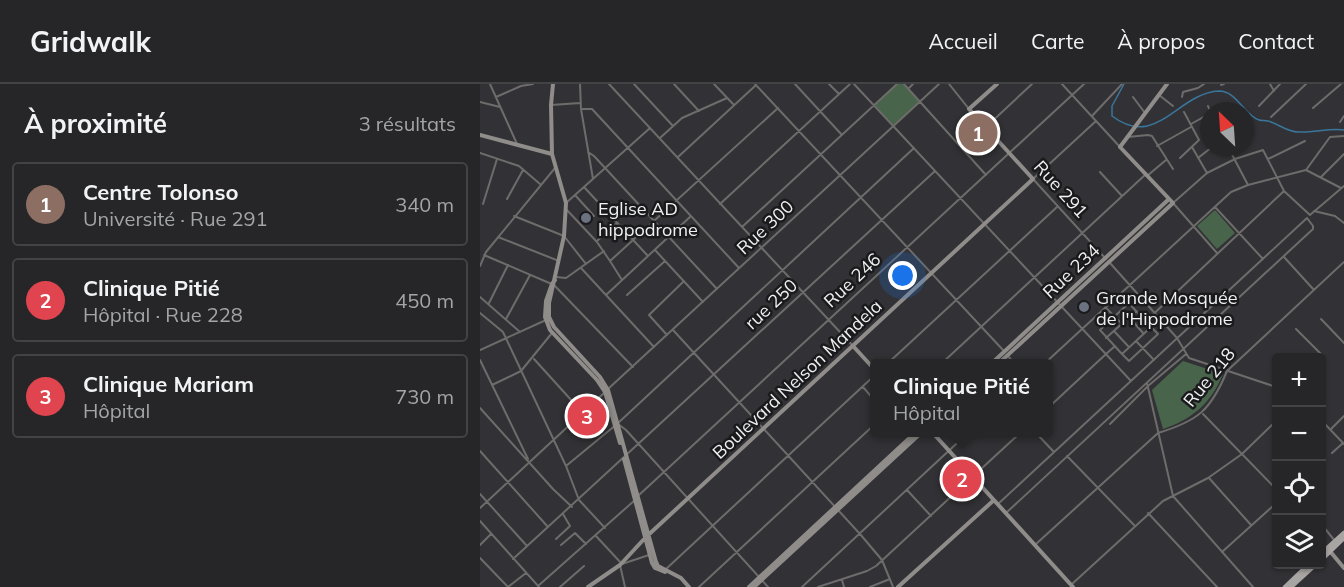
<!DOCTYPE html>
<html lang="fr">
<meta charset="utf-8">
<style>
:root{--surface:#262628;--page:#2e2e30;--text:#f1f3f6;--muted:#a4a5a8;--line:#424345;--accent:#bca0f2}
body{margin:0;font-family:Mulish,sans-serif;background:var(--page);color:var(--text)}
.controls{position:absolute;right:18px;bottom:18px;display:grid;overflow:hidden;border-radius:6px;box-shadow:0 2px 4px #0004}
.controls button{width:54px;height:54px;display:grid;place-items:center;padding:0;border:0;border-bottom:2px solid var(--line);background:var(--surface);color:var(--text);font:30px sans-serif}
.compass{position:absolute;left:720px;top:18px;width:54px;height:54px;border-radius:50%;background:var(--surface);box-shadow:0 2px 4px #0004;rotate:335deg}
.you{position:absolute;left:423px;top:192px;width:21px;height:21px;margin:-15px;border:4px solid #fff;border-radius:50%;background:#1a73e8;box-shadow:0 0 0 9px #1a73e833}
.badge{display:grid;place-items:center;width:39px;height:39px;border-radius:50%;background:var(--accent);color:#fff;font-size:20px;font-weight:700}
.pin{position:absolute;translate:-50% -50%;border:3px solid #fff;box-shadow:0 2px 6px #0006}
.popup{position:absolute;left:390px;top:275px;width:183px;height:78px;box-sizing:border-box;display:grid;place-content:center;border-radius:6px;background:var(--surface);filter:drop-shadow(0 2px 4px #0005);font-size:20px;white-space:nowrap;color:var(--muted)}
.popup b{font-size:22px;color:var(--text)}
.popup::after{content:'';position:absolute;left:50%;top:100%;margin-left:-12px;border:12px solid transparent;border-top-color:var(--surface)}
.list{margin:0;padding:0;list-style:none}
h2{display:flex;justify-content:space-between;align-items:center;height:78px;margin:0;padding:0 24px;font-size:26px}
h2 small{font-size:20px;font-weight:400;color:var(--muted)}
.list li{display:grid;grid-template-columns:39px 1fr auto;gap:18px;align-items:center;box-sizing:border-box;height:84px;margin:0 12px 12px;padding:0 12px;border:2px solid var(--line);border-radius:6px}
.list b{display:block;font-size:22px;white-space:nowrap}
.list p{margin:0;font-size:20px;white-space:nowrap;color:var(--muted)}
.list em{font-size:20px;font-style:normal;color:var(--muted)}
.icon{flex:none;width:33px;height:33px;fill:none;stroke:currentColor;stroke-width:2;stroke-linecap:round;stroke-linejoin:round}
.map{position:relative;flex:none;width:864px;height:503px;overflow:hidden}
header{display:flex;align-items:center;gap:36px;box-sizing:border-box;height:84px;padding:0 30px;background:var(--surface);border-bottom:2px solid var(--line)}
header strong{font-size:28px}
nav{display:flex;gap:33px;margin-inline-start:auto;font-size:21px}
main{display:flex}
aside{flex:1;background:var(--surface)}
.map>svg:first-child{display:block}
.green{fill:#48654b}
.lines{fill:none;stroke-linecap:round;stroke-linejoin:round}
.stream{stroke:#3a769b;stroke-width:1.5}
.street{stroke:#6e6c6b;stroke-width:2}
.secondary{stroke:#8f8c8a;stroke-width:4}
.primary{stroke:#a8a5a2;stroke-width:4.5}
.worship-dot{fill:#6b7280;stroke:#1a1a1c;stroke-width:2}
.labels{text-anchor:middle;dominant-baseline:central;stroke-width:5;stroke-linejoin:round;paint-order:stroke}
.street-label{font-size:18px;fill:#eff0f2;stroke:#1a1a1c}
.poi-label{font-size:18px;fill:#eff0f2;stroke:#1a1a1c;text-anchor:start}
</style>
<header>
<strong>Gridwalk</strong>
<nav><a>Accueil</a><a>Carte</a><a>À propos</a><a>Contact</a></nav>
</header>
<main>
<aside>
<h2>À proximité<small>3 résultats</small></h2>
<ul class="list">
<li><span class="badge" style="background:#8d6e63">1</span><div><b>Centre Tolonso</b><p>Université · Rue 291</p></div><em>340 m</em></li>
<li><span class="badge" style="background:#e0444e">2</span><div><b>Clinique Pitié</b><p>Hôpital · Rue 228</p></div><em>450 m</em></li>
<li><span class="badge" style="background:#e0444e">3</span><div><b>Clinique Mariam</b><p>Hôpital</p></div><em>730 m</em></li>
</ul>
</aside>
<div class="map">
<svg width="864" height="503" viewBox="0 0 864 503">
<rect width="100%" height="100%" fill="#323236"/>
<!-- green -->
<path class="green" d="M417 0H424L440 18 414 42 394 21Z
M735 126 755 149 737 165 717 142Z
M703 277 743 290C731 319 713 335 683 345L672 306Z"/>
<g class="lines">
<!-- stream -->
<path class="stream" d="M644 0 632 22V32C677 66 697 9 739 7 757 7 764 31 779 36 782 37 785 36 788 37 799 40 807 48 818 48 834 49 848 44 864 46"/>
<!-- street -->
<path class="street" d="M10 0 37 60
M100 0 101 25 113 95
M129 0 373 262
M154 0 193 42
M194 0 219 27
M234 0 254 21
M275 0 523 266
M315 0 362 51
M349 0 359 10
M374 0 651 297
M424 0 506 91
M469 0 489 25
M582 0 640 63
M790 0 794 7
M741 1 744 0
M428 5 433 0
M679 11 693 22
M16 13 41 2 53 0
M653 13 665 29
M702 13 703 8 718 4 724 0
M0 18 20 23
M71 21 100 19
M728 22 730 27
M779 22 800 0
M833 24 861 0
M101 25H112L259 184
M612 32 642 0
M791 33 826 0
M616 37 553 95 626 175
M860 38 864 32
M711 40 729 30
M506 43 552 0
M648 53 668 51 672 52 693 85
M180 54 202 34 247 14
M677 62 711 43
M712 63 727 89
M748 63 768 101
M108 68 114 72 237 205
M0 69 39 82 60 100
M198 73 275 2
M700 74 719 56 704 28
M718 74 732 63
M788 75 825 57
M826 86 850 53 864 52
M620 88 642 112
M667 92 686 76
M841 93 864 70
M104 103 167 171
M95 111 114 132
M27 115 43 86
M86 119 170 44
M3 120 17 75
M240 120 370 0
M735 123 783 175
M85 124 117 158 130 177
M834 127 855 132 864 139
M830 131 864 102
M34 132 84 152 106 180
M262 143 417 0
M18 153 79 177
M117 157 137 139
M175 166 223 218
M737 169 693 119 727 89 755 75 783 66 804 107 830 131
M4 171 74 201 153 283
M804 173 834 206
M630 179 697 254 709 274 796 303
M0 182 6 168 75 84
M101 184 174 263
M76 193 86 194 124 167
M142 196 130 177 298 24
M126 211 211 132
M147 211 185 177
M0 213 40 248
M9 219 28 181
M625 223 642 240
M0 229 23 248 86 382 99 416 125 444
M649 233 663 249
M26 235 50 191
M841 235 864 259
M666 237 804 107
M816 245 844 273 842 275
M193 246 380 450 402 476 413 503
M634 247 648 262
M187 251 169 231 204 197
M626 254 656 227 671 243 642 270 620 246 649 219 656 227
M656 257 674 276
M0 266 66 236
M626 270 635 262
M642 270 649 277 678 250 671 243
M527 271 535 280
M54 275 102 328
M0 276 48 375
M407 280 577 123
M461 280 666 90
M564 280 751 108 768 101 826 86 861 104
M667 299 693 412 773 503
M12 301 41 287 72 249
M383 303 395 317
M128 305 459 0
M569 323 626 270
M0 324 73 405 92 423
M723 330 796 405
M842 337 864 360
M138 340 146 346 288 503
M630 340 668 302 706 270
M851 345 864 332
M555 348 574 368
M0 367 68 443
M852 369 863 359
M587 372 654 441
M86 382 137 340 434 64
M729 394 771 441
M427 406 451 432
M0 410 47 462
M159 411 604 0
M518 420 827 134 833 142V145L526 429
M0 424 124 309
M668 429 737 503
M0 437 59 503
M842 441 855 457
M116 452 142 480 169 471
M76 455 90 442 83 430
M556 460 678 349C718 337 731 326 747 287L864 178
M0 461 11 450
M81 461 95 449 106 460
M742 468 793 422 796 412
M0 474 28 503
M33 475 455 87
M140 481 145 503
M186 485 395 291
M362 496 364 503
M592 500 683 417 728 394 762 370 794 339 796 332
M58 502 155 416
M28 503 46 489
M80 503 104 482
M219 503 395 340
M322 503 489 348
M338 503 387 487 396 482 541 348
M390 503 410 495"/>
<!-- secondary -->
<path class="secondary" d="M73 0 71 21 72 70 86 119 84 152 69 219V233L74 243 120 293 128 306 176 478 178 482 201 494 209 503
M0 51 72 70
M75 196 72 200 66 217 65 233 70 246 117 296 125 308 140 359
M373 262 395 286
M511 280 689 115
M518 280 693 119 640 63 687 0
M452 348 593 503
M144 375 172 479 175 484 185 488
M849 466 864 484
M108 503 140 481 165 454 553 95 489 25 517 0
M269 503 436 348
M274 503 442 348
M418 503 514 416"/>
<!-- primary -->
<path class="primary" d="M842 469 864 449
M842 475 864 454
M805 503 829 480
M811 503 836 480"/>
</g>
<!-- markers -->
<g class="worship-dot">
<circle cx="106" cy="134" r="6"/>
<circle cx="604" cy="223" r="6"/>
</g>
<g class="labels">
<!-- street labels -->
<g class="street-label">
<text transform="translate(581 105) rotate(48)">Rue 291</text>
<text transform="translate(285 143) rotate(-43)">Rue 300</text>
<text transform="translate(591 187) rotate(-43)">Rue 234</text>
<text transform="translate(372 196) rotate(-43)">Rue 246</text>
<text transform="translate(291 220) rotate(-43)">rue 250</text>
<text transform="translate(729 293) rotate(-51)">Rue 218</text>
<text transform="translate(317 295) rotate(-43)">Boulevard Nelson Mandela</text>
</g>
<!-- poi labels -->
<g class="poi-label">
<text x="118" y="124">Eglise AD<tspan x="118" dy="21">hippodrome</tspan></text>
<text x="616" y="213">Grande Mosquée<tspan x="616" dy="21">de l'Hippodrome</tspan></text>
</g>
</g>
</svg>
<div class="controls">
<button>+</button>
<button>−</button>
<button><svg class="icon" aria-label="locate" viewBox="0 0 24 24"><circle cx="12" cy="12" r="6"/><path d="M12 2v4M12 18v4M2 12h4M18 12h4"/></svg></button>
<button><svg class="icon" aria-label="layers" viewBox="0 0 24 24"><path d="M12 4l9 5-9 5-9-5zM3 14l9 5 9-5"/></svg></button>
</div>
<svg class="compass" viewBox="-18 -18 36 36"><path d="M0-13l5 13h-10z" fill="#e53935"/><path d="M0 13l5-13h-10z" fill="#a4a5a8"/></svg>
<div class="you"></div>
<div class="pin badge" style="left:498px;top:49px;background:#8d6e63">1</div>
<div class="pin badge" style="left:482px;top:395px;background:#e0444e">2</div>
<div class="popup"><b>Clinique Pitié</b>Hôpital</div>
<div class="pin badge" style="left:107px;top:332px;background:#e0444e">3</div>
</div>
</main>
